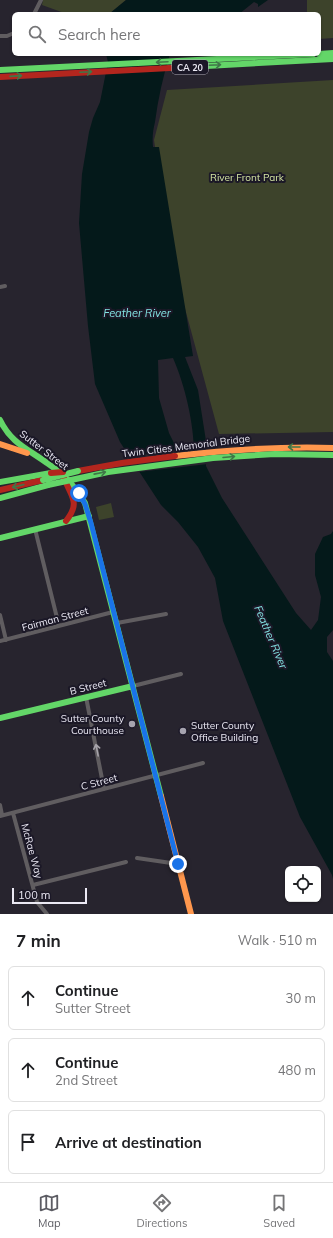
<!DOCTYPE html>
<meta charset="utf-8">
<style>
:root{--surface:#fff;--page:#f6f6f6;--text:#202124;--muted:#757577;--line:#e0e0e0;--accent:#5c5c63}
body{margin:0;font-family:Mulish,sans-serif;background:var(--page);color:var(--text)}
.controls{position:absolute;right:12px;bottom:12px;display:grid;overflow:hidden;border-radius:6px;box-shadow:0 1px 3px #0004}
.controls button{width:36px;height:36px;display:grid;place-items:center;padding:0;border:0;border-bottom:1px solid var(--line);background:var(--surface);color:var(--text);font:20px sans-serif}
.scale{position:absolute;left:12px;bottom:10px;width:75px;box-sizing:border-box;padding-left:4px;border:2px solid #ebe9f4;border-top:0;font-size:11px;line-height:14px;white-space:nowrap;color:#ebe9f4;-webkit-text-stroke:3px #1b1827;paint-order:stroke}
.stop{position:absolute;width:12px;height:12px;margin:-9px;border:3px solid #1a73e8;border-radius:50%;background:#fff}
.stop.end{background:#1a73e8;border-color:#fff;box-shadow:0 1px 4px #0008}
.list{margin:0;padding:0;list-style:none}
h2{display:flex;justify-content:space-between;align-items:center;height:52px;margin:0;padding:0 16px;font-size:17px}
h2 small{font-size:13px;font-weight:400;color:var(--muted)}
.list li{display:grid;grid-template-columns:26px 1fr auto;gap:12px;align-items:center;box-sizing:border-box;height:64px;margin:0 8px 8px;padding:0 8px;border:1px solid var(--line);border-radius:6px}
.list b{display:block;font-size:15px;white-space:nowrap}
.list p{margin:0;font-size:13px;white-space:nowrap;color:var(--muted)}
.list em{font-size:13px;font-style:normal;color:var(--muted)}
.icon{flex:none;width:22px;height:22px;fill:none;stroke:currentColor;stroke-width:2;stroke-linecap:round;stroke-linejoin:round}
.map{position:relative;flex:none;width:333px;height:914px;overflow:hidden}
.search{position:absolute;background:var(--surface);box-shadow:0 1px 3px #0004;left:12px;right:12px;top:12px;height:44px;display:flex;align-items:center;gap:10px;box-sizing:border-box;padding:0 14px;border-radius:6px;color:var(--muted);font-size:15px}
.sheet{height:268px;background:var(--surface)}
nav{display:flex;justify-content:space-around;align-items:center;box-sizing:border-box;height:56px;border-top:1px solid var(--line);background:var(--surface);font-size:11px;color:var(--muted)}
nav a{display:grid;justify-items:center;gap:2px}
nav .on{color:var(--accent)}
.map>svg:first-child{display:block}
.green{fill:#3d432b}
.water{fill:#04191a;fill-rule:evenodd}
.pier{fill:#27242e}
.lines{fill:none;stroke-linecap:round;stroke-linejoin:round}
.street{stroke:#605d60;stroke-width:4}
.fast{stroke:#63d668;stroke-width:6}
.slow{stroke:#ff974d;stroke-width:6}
.jam{stroke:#b3261e;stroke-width:6}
.fast-bridge{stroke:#63d668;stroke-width:6}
.jam-bridge{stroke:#b3261e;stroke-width:6}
.oneway{stroke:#3f7748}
.oneway2{stroke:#a6a3aa}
.route{stroke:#1a73e8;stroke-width:5}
.poi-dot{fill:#a6a4af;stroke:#1b1827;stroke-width:1.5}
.labels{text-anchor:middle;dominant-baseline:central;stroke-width:4;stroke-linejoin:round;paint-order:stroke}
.shield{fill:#1b1827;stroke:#adaab6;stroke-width:1}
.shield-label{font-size:9px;font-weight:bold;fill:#ebe9f4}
.park-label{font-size:10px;fill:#d6e7a3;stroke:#1b1827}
.street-label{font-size:10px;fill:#ebe9f4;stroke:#1b1827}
.poi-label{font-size:10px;fill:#ebe9f4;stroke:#1b1827;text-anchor:end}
.water-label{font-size:11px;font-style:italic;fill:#83e3e3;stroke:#1b1827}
</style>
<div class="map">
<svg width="333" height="914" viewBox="0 0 333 914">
<rect width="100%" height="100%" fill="#27242e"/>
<!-- green -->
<path class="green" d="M43 0H126L109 14H67L42 5Z
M307 0H333V38L319 39V14H307Z
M333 80V432L219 434 171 257 154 140 167 90Z
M111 503 114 517 99 520 96 507Z"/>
<!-- water -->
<path class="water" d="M126 0H268L258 7V4L254 2 239 14H109Z
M106 54H170C163 76 158 99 155 122 153 130 152 138 153 147H159L193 356 185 357 198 390 206 441V466L222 498 296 613 311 630 318 620 321 597 315 575V554L323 537 331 534 333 531V630L327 637V652L333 661V879L332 875 300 817 223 621 215 578 198 547 178 522 161 505 120 442 95 384 88 326 79 223 82 174 89 132 93 118 100 102 108 62ZM173 358C185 385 194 424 194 453L186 456 177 449 169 433 159 398 158 360Z"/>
<!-- pier -->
<path class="pier" d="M208 446V464L138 472 127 457 168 451 169 449 172 448 173 450 181 449 187 455 192 452V448Z"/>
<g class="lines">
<!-- street -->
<path class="street" d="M34 14 41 0
M0 36H7L14 33
M0 287 5 286
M35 529 59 626
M0 615 6 640
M117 623 166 614
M0 641 113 612
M133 686 181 674
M86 697 104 789
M0 805 2 815
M13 813 37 902 47 914
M0 816 203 763
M137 858 178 864
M33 885 126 862"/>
<!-- fast -->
<path class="fast" d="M319 54 333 53
M170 68 333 59
M0 70 313 54
M0 420C11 443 28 449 47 463 63 473 76 487 85 503L161 796
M0 482 51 473
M0 498 48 485
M0 538 89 516
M0 718 133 686"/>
<!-- slow -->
<path class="slow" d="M0 444 27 453
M175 456C228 450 280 446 333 448
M161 796 191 914"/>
<!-- jam -->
<path class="jam" d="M0 77 170 68
M78 471 122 463 175 456
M64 478C71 497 81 502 66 521
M0 490 43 480"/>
<!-- fast-bridge -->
<path class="fast-bridge" d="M43 480 78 471
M48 485 108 472 213 458 275 454 333 455"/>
<!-- jam-bridge -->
<path class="jam-bridge" d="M51 473 63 472"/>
</g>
<!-- one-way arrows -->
<defs><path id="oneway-shaft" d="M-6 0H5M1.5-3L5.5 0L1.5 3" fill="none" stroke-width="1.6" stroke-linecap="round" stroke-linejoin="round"/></defs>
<g class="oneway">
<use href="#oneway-shaft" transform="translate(162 62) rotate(177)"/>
<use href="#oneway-shaft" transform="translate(215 65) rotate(-3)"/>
<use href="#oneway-shaft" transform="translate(86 72) rotate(-3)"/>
<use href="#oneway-shaft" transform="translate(16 76) rotate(-4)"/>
<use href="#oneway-shaft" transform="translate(294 447) rotate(-180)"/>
<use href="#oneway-shaft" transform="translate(229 457) rotate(-5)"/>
<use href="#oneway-shaft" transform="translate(100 473) rotate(-11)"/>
<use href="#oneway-shaft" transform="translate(18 486) rotate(166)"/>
</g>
<use class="oneway2" href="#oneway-shaft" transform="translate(97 750) rotate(-101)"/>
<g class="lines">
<!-- route -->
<path class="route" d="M79 493 85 504 91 523 178 864"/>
</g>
<!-- markers -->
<g class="poi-dot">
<circle cx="132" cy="724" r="4"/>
<circle cx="183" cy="731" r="4"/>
</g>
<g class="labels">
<!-- shield labels -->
<rect class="shield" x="172" y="60" width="36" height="14" rx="3"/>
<g class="shield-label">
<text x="190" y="67">CA 20</text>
</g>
<!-- park labels -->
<g class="park-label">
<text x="247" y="177">River Front Park</text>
</g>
<!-- street labels -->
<g class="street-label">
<text transform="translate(186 446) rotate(-7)">Twin Cities Memorial Bridge</text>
<text transform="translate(44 450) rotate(37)">Sutter Street</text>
<text transform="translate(55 619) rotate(-15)">Fairman Street</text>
<text transform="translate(88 687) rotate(-14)">B Street</text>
<text transform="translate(99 782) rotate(-15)">C Street</text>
<text transform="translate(32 851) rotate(75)">McRae Way</text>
</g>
<!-- poi labels -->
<g class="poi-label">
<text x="124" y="718">Sutter County<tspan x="124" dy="12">Courthouse</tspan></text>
<text x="191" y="725" text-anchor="start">Sutter County<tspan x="191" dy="12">Office Building</tspan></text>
</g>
<!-- water labels -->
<g class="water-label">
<text x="137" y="313">Feather River</text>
<text transform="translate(271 637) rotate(67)">Feather River</text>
</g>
</g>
</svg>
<div class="controls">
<button><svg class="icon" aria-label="locate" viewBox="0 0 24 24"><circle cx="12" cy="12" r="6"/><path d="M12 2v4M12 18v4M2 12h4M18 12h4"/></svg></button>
</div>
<div class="scale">100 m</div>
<div class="stop" style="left:79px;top:493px"></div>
<div class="stop end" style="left:178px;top:864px"></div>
<div class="search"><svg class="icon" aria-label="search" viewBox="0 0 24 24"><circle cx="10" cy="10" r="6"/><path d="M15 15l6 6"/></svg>Search here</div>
</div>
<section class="sheet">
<h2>7 min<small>Walk · 510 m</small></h2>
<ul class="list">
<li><svg class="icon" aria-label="ahead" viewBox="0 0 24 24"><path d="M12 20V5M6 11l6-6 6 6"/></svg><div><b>Continue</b><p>Sutter Street</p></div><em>30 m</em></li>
<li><svg class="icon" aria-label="ahead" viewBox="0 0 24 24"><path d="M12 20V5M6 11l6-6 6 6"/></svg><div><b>Continue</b><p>2nd Street</p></div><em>480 m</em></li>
<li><svg class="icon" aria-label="arrive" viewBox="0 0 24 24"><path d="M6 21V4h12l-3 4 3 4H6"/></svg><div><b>Arrive at destination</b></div></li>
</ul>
</section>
<nav>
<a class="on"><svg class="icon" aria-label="map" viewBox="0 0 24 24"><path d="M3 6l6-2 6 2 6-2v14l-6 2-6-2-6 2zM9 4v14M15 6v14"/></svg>Map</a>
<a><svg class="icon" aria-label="directions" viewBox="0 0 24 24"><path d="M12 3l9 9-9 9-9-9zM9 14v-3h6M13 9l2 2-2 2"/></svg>Directions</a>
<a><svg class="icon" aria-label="saved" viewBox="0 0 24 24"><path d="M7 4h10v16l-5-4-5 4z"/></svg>Saved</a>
</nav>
